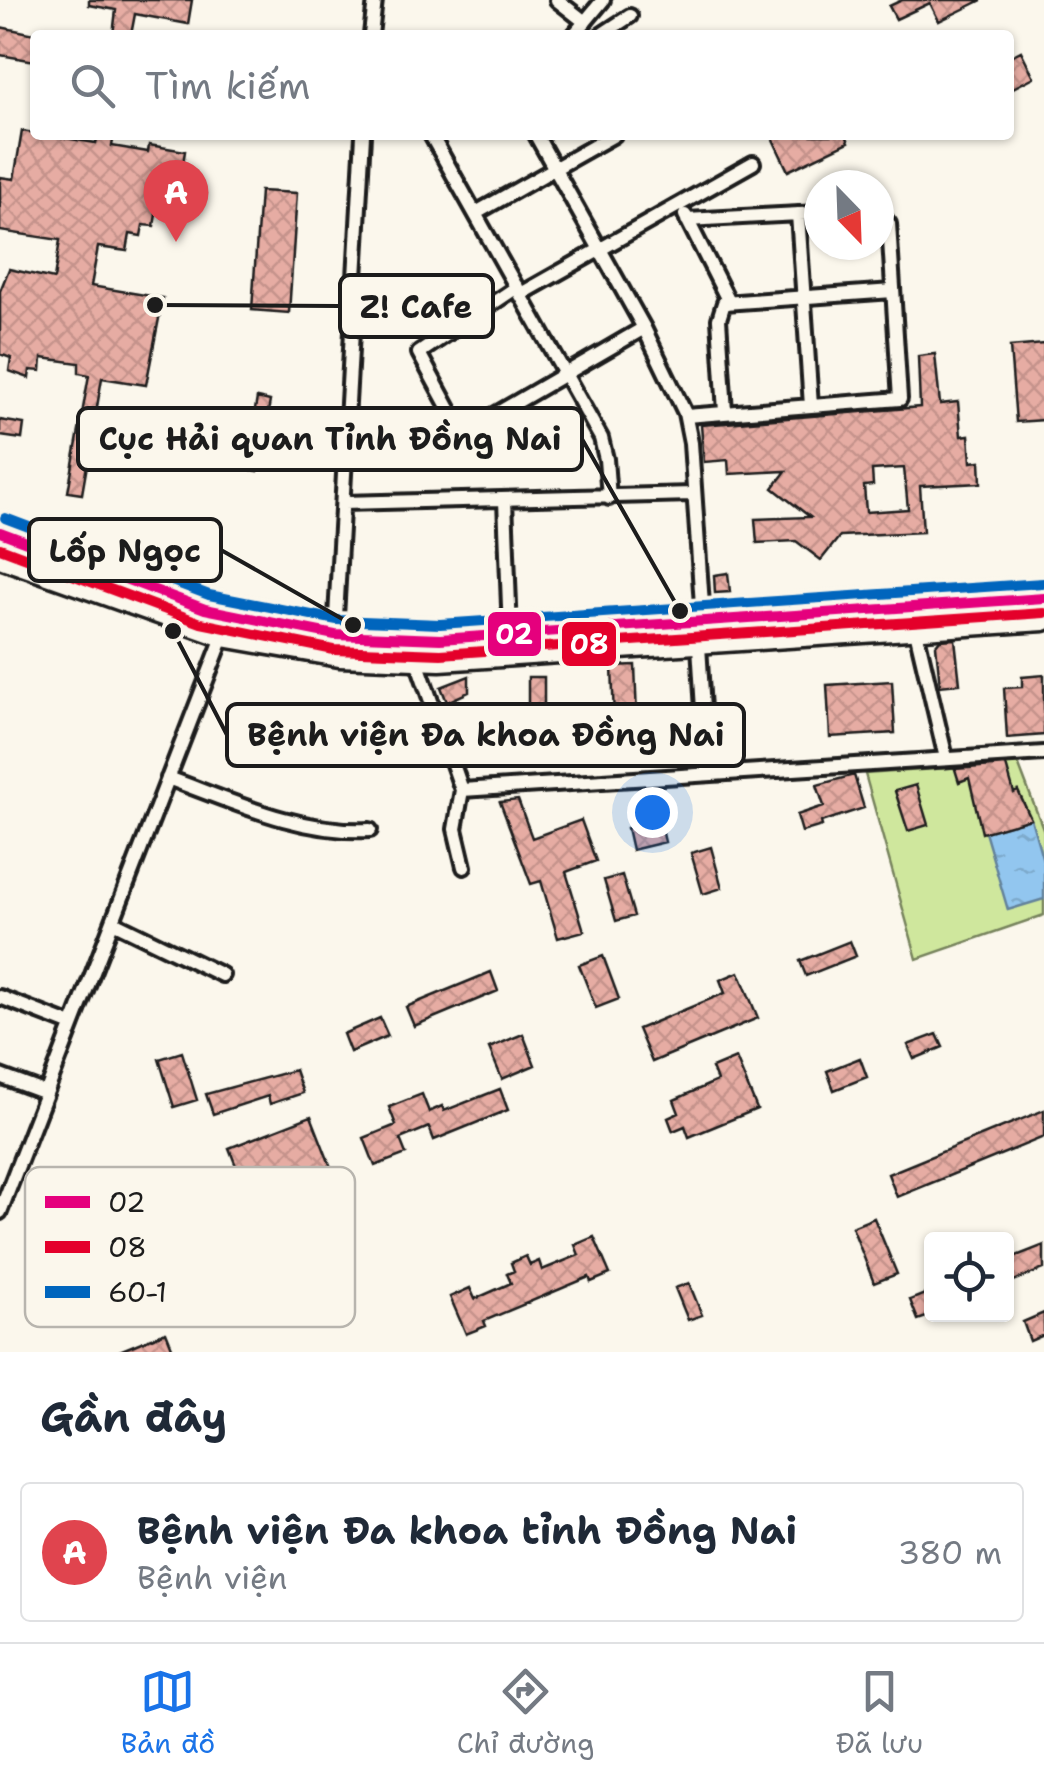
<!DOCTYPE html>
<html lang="vi">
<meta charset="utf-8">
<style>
:root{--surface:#fff;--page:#f6f6f7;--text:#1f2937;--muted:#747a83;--line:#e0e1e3;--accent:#1a73e8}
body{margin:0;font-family:"Shantell Sans",sans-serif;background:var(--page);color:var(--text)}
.controls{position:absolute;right:30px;bottom:30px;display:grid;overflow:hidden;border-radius:10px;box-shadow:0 2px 8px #0004}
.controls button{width:90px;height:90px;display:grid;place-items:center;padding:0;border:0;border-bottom:2px solid var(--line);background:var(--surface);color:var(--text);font:50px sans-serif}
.compass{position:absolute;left:804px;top:170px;width:90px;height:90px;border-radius:50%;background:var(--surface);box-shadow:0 2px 8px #0004;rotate:157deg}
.you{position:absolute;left:652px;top:812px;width:35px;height:35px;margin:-25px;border:8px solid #fff;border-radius:50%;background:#1a73e8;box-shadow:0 0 0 15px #1a73e833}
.badge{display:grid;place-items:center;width:65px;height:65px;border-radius:50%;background:var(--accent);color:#fff;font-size:32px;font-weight:700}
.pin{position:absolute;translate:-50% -82px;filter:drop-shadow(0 2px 5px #0008)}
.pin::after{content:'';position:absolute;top:52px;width:35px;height:30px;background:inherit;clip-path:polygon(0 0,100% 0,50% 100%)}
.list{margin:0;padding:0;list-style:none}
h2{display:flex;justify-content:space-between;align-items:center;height:130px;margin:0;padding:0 40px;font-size:42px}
h2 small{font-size:32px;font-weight:400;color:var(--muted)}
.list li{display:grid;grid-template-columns:65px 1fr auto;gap:30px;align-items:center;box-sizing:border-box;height:140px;margin:0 20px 20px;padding:0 20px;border:2px solid var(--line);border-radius:10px}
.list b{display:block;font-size:38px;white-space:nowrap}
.list p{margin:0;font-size:32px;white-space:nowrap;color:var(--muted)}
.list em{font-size:32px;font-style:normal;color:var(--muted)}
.icon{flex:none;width:55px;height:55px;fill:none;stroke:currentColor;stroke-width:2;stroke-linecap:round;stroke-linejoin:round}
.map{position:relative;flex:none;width:1044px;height:1352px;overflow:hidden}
.search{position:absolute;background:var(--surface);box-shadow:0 2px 8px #0004;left:30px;right:30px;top:30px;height:110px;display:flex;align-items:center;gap:25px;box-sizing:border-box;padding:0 35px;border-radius:10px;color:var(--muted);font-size:38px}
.sheet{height:290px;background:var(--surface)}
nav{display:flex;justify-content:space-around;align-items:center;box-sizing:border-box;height:140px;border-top:2px solid var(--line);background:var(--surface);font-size:28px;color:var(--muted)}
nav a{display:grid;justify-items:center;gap:5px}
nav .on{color:var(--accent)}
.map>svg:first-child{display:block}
.park{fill:#cfe79d;stroke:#76825c;stroke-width:2.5}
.water{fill:url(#water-ripples);stroke:#63829b;stroke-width:2.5}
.building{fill:url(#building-cross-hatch);stroke:#1c1c1c;stroke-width:2.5;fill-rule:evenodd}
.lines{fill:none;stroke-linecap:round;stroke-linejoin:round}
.minor-casing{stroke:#1c1c1c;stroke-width:20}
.secondary-casing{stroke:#1c1c1c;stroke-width:25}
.minor{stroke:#fbf7ec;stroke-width:12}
.secondary{stroke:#fbf7ec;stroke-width:18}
.bus-1-casing{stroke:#fbf7ec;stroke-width:18}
.bus-2-casing{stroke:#fbf7ec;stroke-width:18}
.bus-3-casing{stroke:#fbf7ec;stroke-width:18}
.bus-1{stroke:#e5007d;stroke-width:10}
.bus-2{stroke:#e4002b;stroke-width:10}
.bus-3{stroke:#0065bd;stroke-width:10}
.key{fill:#fbf7ec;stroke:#b8b5ae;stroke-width:2.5}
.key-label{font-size:28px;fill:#1c1c1c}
.leader{fill:none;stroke:#1c1c1c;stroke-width:4}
.callout-dot{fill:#1c1c1c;stroke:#fbf7ec;stroke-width:4}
.callout{fill:#fbf7ec;stroke:#1c1c1c;stroke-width:4}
.callout-label{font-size:32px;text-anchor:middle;font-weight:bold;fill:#1c1c1c}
.line-badge{stroke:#fbf7ec;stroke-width:4}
.badge-label{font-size:28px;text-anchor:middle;font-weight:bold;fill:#fff}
</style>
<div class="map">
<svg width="1044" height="1352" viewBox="0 0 1044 1352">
<defs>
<pattern id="water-ripples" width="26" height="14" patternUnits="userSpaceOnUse" patternTransform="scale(2.5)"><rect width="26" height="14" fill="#92c6ef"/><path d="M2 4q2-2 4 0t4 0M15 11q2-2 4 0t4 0" fill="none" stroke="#7daacc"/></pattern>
<pattern id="building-cross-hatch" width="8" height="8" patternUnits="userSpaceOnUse" patternTransform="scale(2.5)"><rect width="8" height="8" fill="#e6aca3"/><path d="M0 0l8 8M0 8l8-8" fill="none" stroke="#c5938c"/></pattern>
</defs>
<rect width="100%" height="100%" fill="#fbf7ec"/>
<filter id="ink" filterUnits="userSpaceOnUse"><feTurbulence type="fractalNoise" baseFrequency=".01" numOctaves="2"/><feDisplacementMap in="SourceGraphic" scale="20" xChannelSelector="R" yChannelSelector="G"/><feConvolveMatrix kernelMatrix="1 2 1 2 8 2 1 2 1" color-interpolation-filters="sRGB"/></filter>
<g filter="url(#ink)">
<!-- park -->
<path class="park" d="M1018 763 1044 831V915L917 959 865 774Z"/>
<!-- water -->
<path class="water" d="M1031 819 1044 864V899L1008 910 985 832Z"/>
<!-- building -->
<path class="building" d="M89 0H192L188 24 135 14 131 35H113L116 10 89 5Z
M902 0H982L939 21 930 3 896 19 889 6Z
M0 27 35 34V61L0 55Z
M1021 51 1034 77 1009 90V57Z
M22 131 96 143 98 135H114L112 146 148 152 149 145 185 151 183 164 175 162 170 193 160 192 154 226 143 225 141 236 130 234 127 251 98 247 91 286 163 298 146 385 102 378 82 494 68 492 89 375 79 373V363L42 358 41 371 30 370 29 378 9 371 11 358 0 354V291L9 269 54 279 60 240 0 231V177L14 179Z
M771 135H846L849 142 788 171Z
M260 191 297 193 289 313 252 310Z
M1044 344V420L1016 422 1010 347Z
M935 354 940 404 958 402 961 436 969 435 971 462 980 461 981 483 920 486 923 532 840 536 821 560 796 541 757 543 755 519 810 517 773 488 786 471 729 474 728 460 704 462 701 425 920 407 918 356ZM904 468 908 509 866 512 864 486 873 485 872 470Z
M257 398 270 401 258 471 245 469Z
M0 420 24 424 22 439 0 436Z
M728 573 730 592 715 593 714 575Z
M955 639 960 684 940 686 936 645 940 640Z
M635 665 637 718 614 719 612 666Z
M1044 675V735L1007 738 1004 688 1022 687V677Z
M469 676V692L447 702 441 687Z
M528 677H544V714L528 715Z
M892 681 895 733 830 737 827 685Z
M1006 765 1014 793 1018 791 1031 819 982 833 969 778 959 782 955 769Z
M854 775 864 808 821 822 822 826 802 832 797 815 824 806 817 785Z
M916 785 928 825 908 831 895 791Z
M518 800 532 838 581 820 596 861 566 872 584 931 558 938 541 881 531 884 500 802Z
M660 820 665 842 632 850 627 828Z
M711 847 722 888 703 894 691 853Z
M622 875 634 916 616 921 604 880Z
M850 941 856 956 806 976 800 961Z
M603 956 619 999 596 1008 579 965Z
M491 972 498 991 414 1026 406 1007Z
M739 972 758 1018 652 1062 638 1029 725 993 720 980Z
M380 1018 388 1036 350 1052 343 1034Z
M523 1034 535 1065 502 1079 489 1048Z
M937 1034 943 1047 914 1059 908 1045Z
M182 1052 197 1100 174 1107 159 1059Z
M736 1058 757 1109 689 1137 685 1126 673 1131 668 1118 679 1113 674 1100 717 1081 712 1068Z
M860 1058 867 1077 834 1090 827 1071Z
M295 1070 303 1093 270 1104 268 1096 213 1114 206 1094Z
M500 1089 508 1110 434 1140 429 1127 400 1139 406 1154 375 1166 364 1138 396 1125 389 1107 422 1094 429 1112 442 1106 444 1111Z
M1044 1110V1137L897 1197 888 1174Z
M311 1116 334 1175 252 1207 229 1148Z
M874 1218 897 1274 874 1283 852 1227Z
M594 1237 610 1274 591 1282 589 1277 484 1321 486 1326 466 1334 450 1297 470 1288 475 1299 511 1283 507 1274 514 1271 511 1263 526 1256 530 1265 539 1261 542 1270 579 1255 575 1245Z
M1044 1245V1269L1006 1284V1260Z
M689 1283 702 1315 688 1320 675 1288Z
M932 1291V1315L918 1320 910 1300Z
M1044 1313V1335L1030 1341 1023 1322Z
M166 1332 174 1352H117Z"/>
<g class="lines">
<!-- minor casing -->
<g class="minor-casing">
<path id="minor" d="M557 0 585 22
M371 35 375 0
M574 35 603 0
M601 35 630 16
M431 135 601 438 606 459 609 498
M536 135 644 328 685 413 691 443 703 620
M476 213 614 135
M798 214 811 406
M685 215 729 302
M687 220 819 213
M517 287 419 353 460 429 472 428 644 328
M521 294 753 163
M725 412 719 319 724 303 893 291
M686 416 900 399 889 224 879 212
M505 500 510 633
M343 503 693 494
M916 631 946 758
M335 635 363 135
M699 646 707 773
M417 661 462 790 455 829 464 867
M168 778C231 801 301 834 370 830
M462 790 1044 753
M113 922 222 975
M0 997 72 1025
M0 1076 46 1093
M0 1212 223 637"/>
</g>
<!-- secondary casing -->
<g class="secondary-casing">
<path id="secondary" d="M0 532 205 609 335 635 440 639 1044 598
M0 558 223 637 339 657 440 661 1044 621"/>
</g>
<!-- minor -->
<use href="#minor" class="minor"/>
<!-- secondary -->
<use href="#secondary" class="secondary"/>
<!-- bus-1 casing -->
<g class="bus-1-casing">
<path id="bus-1" d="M0 532 205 609 335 635 440 639 1044 598"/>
</g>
<!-- bus-2 casing -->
<g class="bus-2-casing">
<path id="bus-2" d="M0 548 201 623 334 650 441 654 1044 613"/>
</g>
<!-- bus-3 casing -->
<g class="bus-3-casing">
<path id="bus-3" d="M5 518 209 595 337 620 440 624 1043 583"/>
</g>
<!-- bus-1 -->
<use href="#bus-1" class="bus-1"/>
<!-- bus-2 -->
<use href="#bus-2" class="bus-2"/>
<!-- bus-3 -->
<use href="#bus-3" class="bus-3"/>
</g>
</g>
<!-- legend -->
<rect x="25" y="1167" width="330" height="160" rx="15" class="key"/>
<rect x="45" y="1196" width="45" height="12" fill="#e5007d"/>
<rect x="45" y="1241" width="45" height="12" fill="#e4002b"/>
<rect x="45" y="1286" width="45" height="12" fill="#0065bd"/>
<g class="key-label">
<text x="108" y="1212">02</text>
<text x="108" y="1257">08</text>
<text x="108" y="1302">60-1</text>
</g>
<!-- callouts -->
<path class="leader" d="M155 305L340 306M680 611L582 439M353 625L221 550M173 631L227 735"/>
<g class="callout-dot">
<circle cx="155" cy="305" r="10"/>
<circle cx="680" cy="611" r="10"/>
<circle cx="353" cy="625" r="10"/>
<circle cx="173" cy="631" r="10"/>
</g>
<g class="callout">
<rect x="340" y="275" width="153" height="62" rx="10"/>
<rect x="78" y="408" width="504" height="62" rx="10"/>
<rect x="29" y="519" width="192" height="62" rx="10"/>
<rect x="227" y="704" width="517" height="62" rx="10"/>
</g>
<g class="callout-label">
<text x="416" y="318">Z! Cafe</text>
<text x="330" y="450">Cục Hải quan Tỉnh Đồng Nai</text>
<text x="125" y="562">Lốp Ngọc</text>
<text x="486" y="746">Bệnh viện Đa khoa Đồng Nai</text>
</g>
<g class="line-badge">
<rect x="486" y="610" width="57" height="48" rx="10" fill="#e5007d"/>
<rect x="560" y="620" width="58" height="48" rx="10" fill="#e4002b"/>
</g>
<g class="badge-label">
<text x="514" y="644">02</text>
<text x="589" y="654">08</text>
</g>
</svg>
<div class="controls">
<button><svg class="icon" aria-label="locate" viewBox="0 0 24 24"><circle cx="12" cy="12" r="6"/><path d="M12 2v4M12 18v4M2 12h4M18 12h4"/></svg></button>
</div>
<svg class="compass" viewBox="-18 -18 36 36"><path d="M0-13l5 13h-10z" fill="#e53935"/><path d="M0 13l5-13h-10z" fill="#747a83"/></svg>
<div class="you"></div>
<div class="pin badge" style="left:176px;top:242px;background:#e0444e">A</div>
<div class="search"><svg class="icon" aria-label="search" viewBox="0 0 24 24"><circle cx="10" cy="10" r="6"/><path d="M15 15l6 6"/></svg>Tìm kiếm</div>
</div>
<section class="sheet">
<h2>Gần đây<small></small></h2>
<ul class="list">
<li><span class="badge" style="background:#e0444e">A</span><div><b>Bệnh viện Đa khoa tỉnh Đồng Nai</b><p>Bệnh viện</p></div><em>380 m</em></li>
</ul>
</section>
<nav>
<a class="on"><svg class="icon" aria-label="map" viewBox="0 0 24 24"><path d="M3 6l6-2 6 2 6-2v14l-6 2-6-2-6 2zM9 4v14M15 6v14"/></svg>Bản đồ</a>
<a><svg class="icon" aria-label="directions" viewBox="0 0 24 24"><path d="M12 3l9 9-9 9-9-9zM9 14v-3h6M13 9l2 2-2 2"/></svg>Chỉ đường</a>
<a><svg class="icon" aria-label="saved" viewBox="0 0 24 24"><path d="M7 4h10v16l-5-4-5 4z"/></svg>Đã lưu</a>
</nav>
